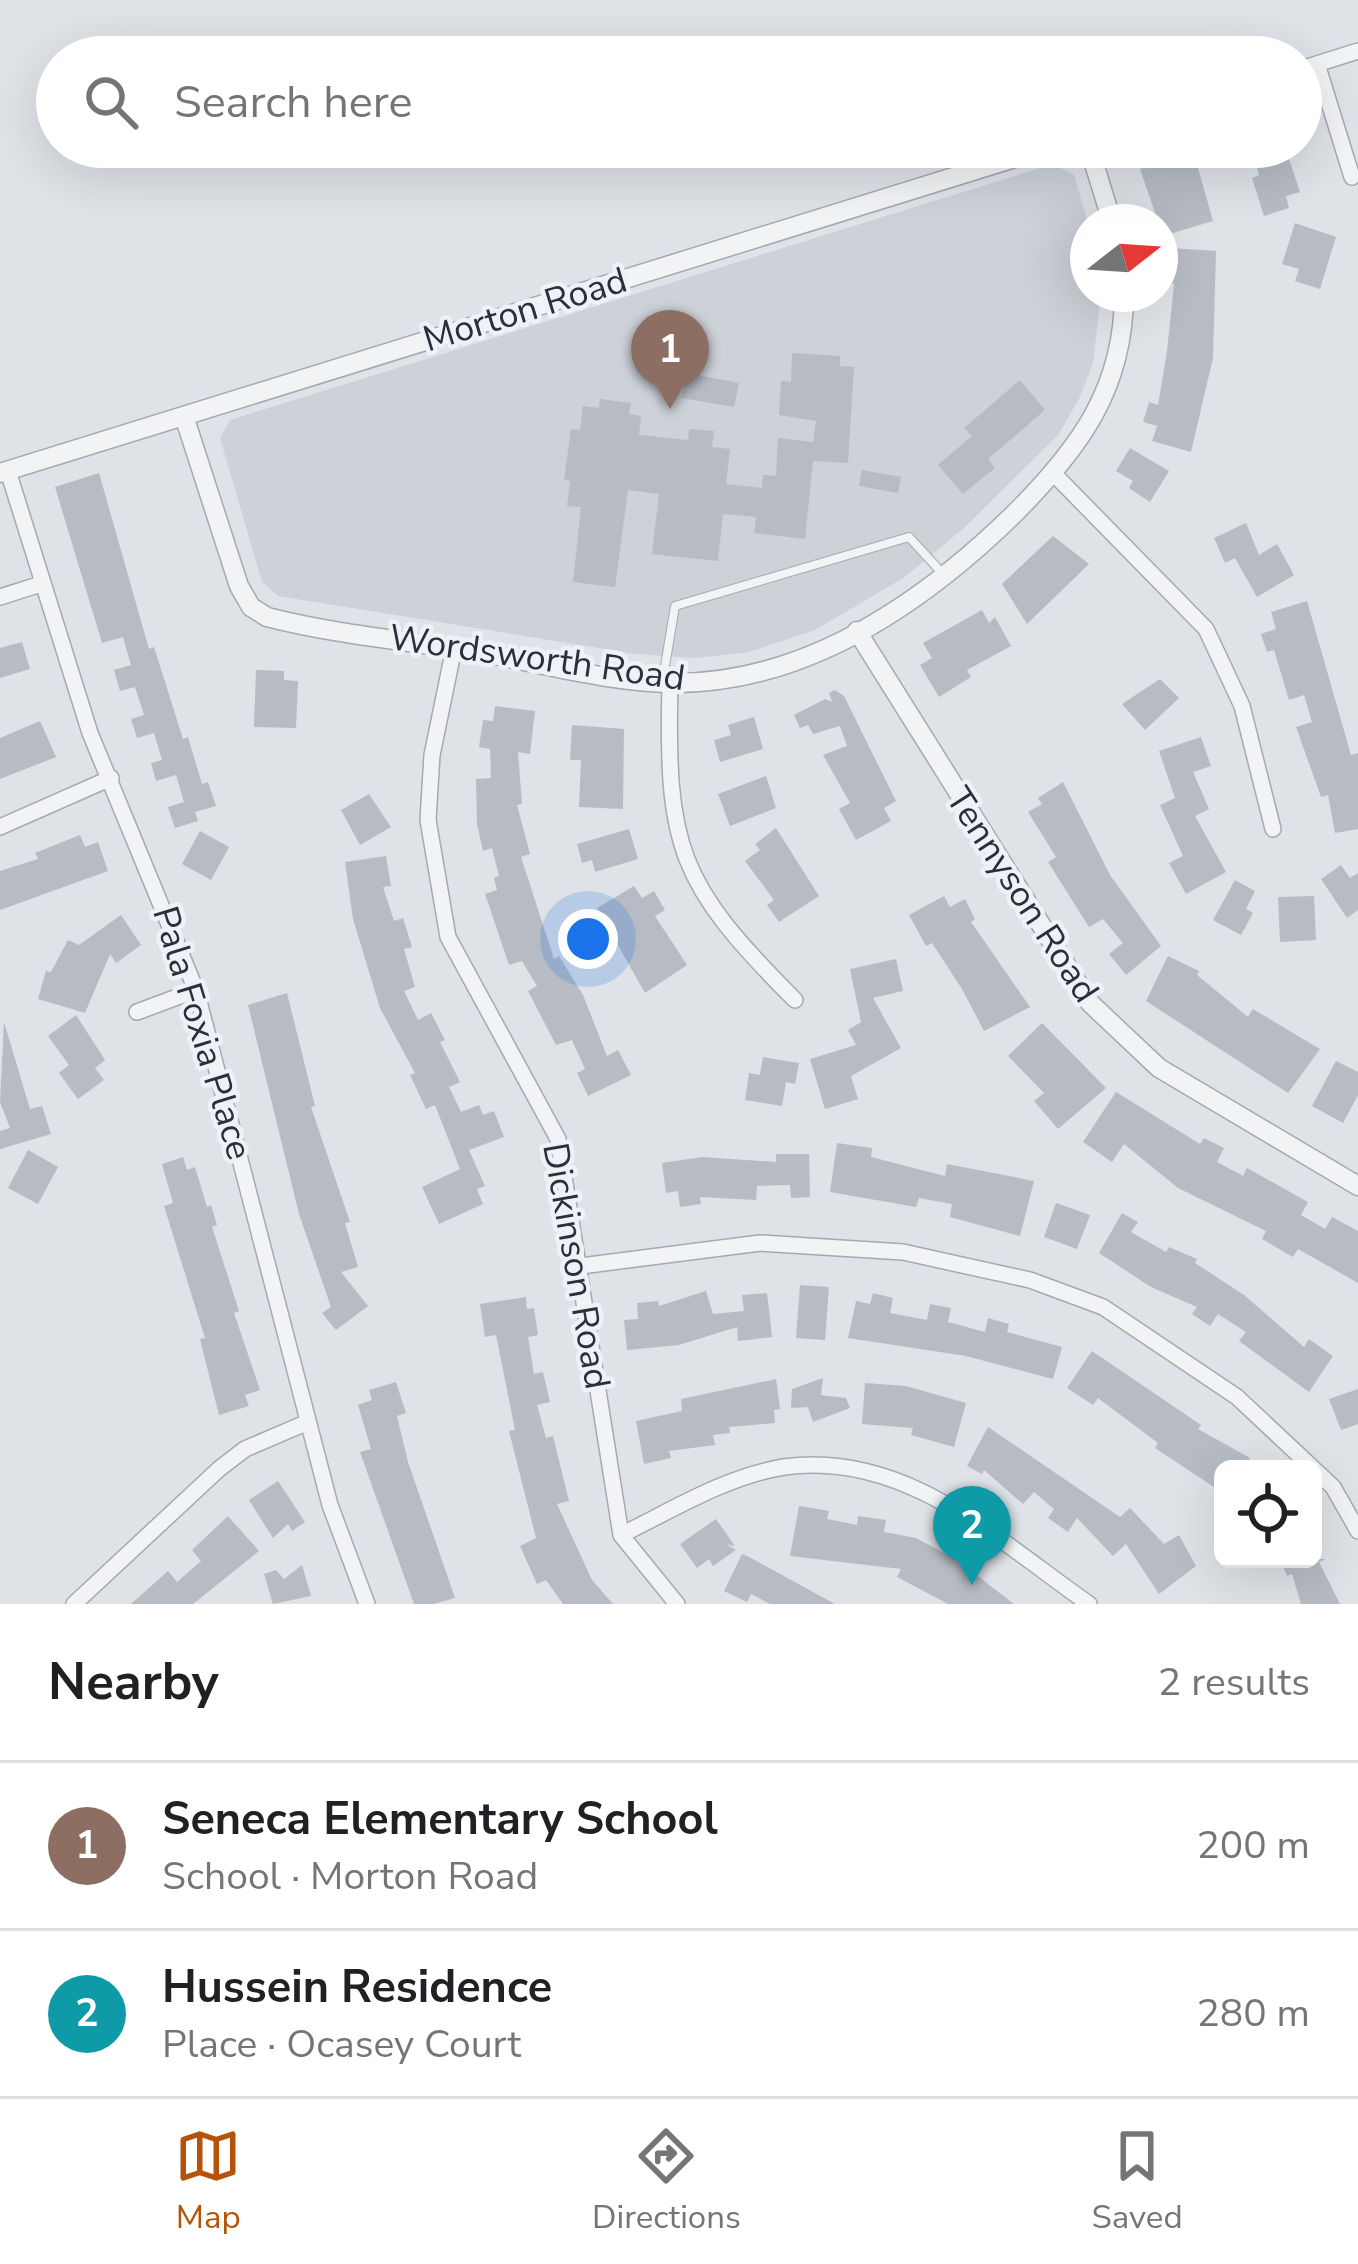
<!DOCTYPE html>
<meta charset="utf-8">
<style>
:root{--surface:#fff;--page:#f2f2f2;--text:#202124;--muted:#757577;--line:#e0e0e0;--accent:#b45309}
body{margin:0;font-family:"Nunito Sans",sans-serif;background:var(--page);color:var(--text)}
.controls{position:absolute;right:36px;bottom:36px;display:grid;overflow:hidden;border-radius:18px;box-shadow:0 12px 48px #0002}
.controls button{width:108px;height:108px;display:grid;place-items:center;padding:0;border:0;border-bottom:3px solid var(--line);background:var(--surface);color:var(--text);font:60px sans-serif}
.compass{position:absolute;left:1070px;top:204px;width:108px;height:108px;border-radius:50%;background:var(--surface);box-shadow:0 12px 48px #0002;rotate:73deg}
.you{position:absolute;left:588px;top:939px;width:42px;height:42px;margin:-30px;border:9px solid #fff;border-radius:50%;background:#1a73e8;box-shadow:0 0 0 18px #1a73e833}
.badge{display:grid;place-items:center;width:78px;height:78px;border-radius:50%;background:var(--accent);color:#fff;font-size:39px;font-weight:700}
.pin{position:absolute;translate:-50% -99px;filter:drop-shadow(0 3px 6px #0008)}
.pin::after{content:'';position:absolute;top:63px;width:42px;height:36px;background:inherit;clip-path:polygon(0 0,100% 0,50% 100%)}
.list{margin:0;padding:0;list-style:none}
h2{display:flex;justify-content:space-between;align-items:center;height:156px;margin:0;padding:0 48px;font-size:51px}
h2 small{font-size:39px;font-weight:400;color:var(--muted)}
.list li{display:grid;grid-template-columns:78px 1fr auto;gap:36px;align-items:center;box-sizing:border-box;height:168px;padding:0 48px;border-top:3px solid var(--line)}
.list b{display:block;font-size:45px;white-space:nowrap}
.list p{margin:0;font-size:39px;white-space:nowrap;color:var(--muted)}
.list em{font-size:39px;font-style:normal;color:var(--muted)}
.icon{flex:none;width:66px;height:66px;fill:none;stroke:currentColor;stroke-width:2;stroke-linecap:round;stroke-linejoin:round}
.map{position:relative;flex:none;width:1358px;height:1604px;overflow:hidden}
.search{position:absolute;background:var(--surface);box-shadow:0 12px 48px #0002;left:36px;right:36px;top:36px;height:132px;display:flex;align-items:center;gap:30px;box-sizing:border-box;padding:0 42px;border-radius:66px;color:var(--muted);font-size:45px}
.sheet{height:492px;background:var(--surface)}
nav{display:flex;justify-content:space-around;align-items:center;box-sizing:border-box;height:168px;border-top:3px solid var(--line);background:var(--surface);font-size:33px;color:var(--muted)}
nav a{display:grid;justify-items:center;gap:6px}
nav .on{color:var(--accent)}
.map>svg:first-child{display:block}
.built{fill:#cdd1d8}
.building{fill:#b7bbc3}
.lines{fill:none;stroke-linecap:round;stroke-linejoin:round}
.service-casing{stroke:#a5a9b0;stroke-width:10}
.minor-casing{stroke:#a5a9b0;stroke-width:18}
.tertiary-casing{stroke:#a5a9b0;stroke-width:21}
.service{stroke:#f1f3f5;stroke-width:8}
.minor{stroke:#f1f3f5;stroke-width:15}
.tertiary{stroke:#f1f3f5;stroke-width:18}
.labels{text-anchor:middle;dominant-baseline:central;stroke-width:9;stroke-linejoin:round;paint-order:stroke}
.street-label{font-size:36px;fill:#29303c;stroke:#eef1f5}
</style>
<div class="map">
<svg width="1358" height="1604" viewBox="0 0 1358 1604">
<rect width="100%" height="100%" fill="#dfe2e7"/>
<!-- built -->
<path class="built" d="M1053 164 1074 175 1088 223V294H1101L1093 363 1080 397 1058 435 964 528 905 577 815 630 749 652 696 658 636 654 278 596 262 582 220 438 230 420Z"/>
<!-- building -->
<path class="building" d="M1163 147H1192L1213 221 1163 236 1140 169 1154 164 1150 151Z
M1251 147H1285L1300 192 1286 196 1289 208 1264 216 1252 178 1259 175Z
M1295 223 1336 237 1320 289 1295 281 1299 269 1282 264Z
M1171 248 1216 251 1213 358 1191 452 1152 441 1157 426 1143 422 1149 402 1158 405 1167 351 1174 284 1169 283Z
M792 353 840 356V366L854 367 848 463 813 461 805 539 754 533 756 517 723 514 718 561 652 554 659 494 628 490 615 587 573 582 581 507 567 506 570 481 564 480 571 429 580 430 583 406 599 408 600 399 631 403 629 414 641 416 639 435 688 440 689 429 714 431 712 447 730 449 726 484 762 488 763 475 776 476 778 438 813 442 816 421 779 415 781 381 791 382Z
M686 373 739 383 734 407 682 398Z
M1020 380 1045 410 988 459 995 468 963 494 938 465 972 436 964 428Z
M1130 448 1169 471 1150 502 1129 488 1133 481 1116 471Z
M862 470 901 477 898 493 859 486Z
M99 473 149 649 154 647 183 739 188 737 202 784 208 782 216 806 195 812 198 821 175 828 168 807 184 802 176 775 156 781 151 763 162 760 154 733 137 738 131 719 144 715 135 687 120 691 114 670 131 665 123 637 102 643 55 487Z
M1246 523 1259 555 1277 544 1294 575 1257 597 1235 558 1225 563 1214 538Z
M1053 536 1089 564 1027 624 1002 584Z
M1307 601 1351 755 1358 753V829L1335 833 1328 795 1321 797 1296 727 1312 722 1304 695 1289 700 1274 650 1267 652 1261 634 1276 629 1271 612Z
M982 610 989 623 995 617 1011 646 967 670 971 677 939 697 920 665 932 658 923 643Z
M22 642 30 669 0 678V648Z
M256 670 284 671V680L298 681 296 728 254 727Z
M1160 679 1179 698 1145 730 1122 704Z
M835 690 844 696 896 801 884 808 891 821 856 840 839 809 850 803 823 755 847 746 840 726 813 734 808 725 800 728 794 715 825 699 832 702 829 693Z
M495 706 535 711 530 754 518 752 522 804 517 805 530 854 521 857 554 959 559 956 583 995 607 1056 618 1050 631 1075 588 1096 577 1073 585 1069 572 1040 556 1045 528 991 537 986 522 961 509 965 485 894 497 890 494 878 499 876 492 848 483 851 477 824 476 779 491 778 490 749 479 747 483 720 493 721Z
M754 717 763 749 720 762 714 740 731 735 728 725Z
M40 721 56 757 0 779V738Z
M572 725 624 729 623 809 579 807 581 760H570Z
M1201 737 1211 766 1193 772 1209 809 1195 816 1226 872 1186 894 1169 863 1183 856 1160 805 1175 798 1159 751Z
M766 776 776 808 730 826 718 794Z
M1063 782 1110 875 1161 946 1126 975 1109 954 1123 943 1103 919 1089 927 1048 862 1056 857 1028 812 1042 804 1038 798Z
M369 794 391 827 360 845 341 810Z
M776 828 819 896 779 922 767 905 774 900 745 861 760 850 755 844Z
M629 829 638 859 595 872 592 860 582 863 577 844Z
M200 831 229 847 211 880 182 864Z
M80 835 85 847 98 842 108 871 0 910V871L38 859 35 853Z
M386 856 391 886 383 887 394 921 403 918 412 947 404 949 415 987 404 991 418 1020 431 1013 445 1040 440 1042 460 1082 449 1087 461 1112 479 1105 483 1115 494 1111 504 1137 469 1150 485 1186 477 1189 483 1204 439 1224 422 1187 460 1169 435 1105 426 1109 410 1075 415 1073 380 1008 353 919 345 862Z
M1341 865 1350 878 1358 873V910L1347 918 1321 879Z
M1235 880 1255 891 1246 909 1253 913 1241 935 1213 920Z
M634 886 642 898 654 891 665 910 655 916 687 965 645 993 597 908Z
M944 896 950 907 965 899 975 919 971 922 1030 1007 984 1031 962 989 932 943 926 946 909 915Z
M1314 896 1316 940 1280 942 1278 897Z
M121 915 141 945 116 963 110 954 85 1013 38 999 46 971 51 972 68 940 79 945Z
M1168 956 1199 971 1197 975 1248 1017 1253 1009 1320 1049 1288 1093 1146 1001Z
M896 959 903 991 873 998 901 1048 851 1076 858 1099 825 1109 810 1059 856 1045 848 1030 861 1022 850 969Z
M287 993 315 1106 311 1107 350 1222 345 1223 358 1267 341 1272 368 1306 336 1330 322 1313 331 1307 299 1214 248 1005Z
M76 1015 105 1060 95 1068 104 1080 78 1099 59 1073 69 1065 48 1036Z
M4 1022 30 1109 42 1106 51 1134 0 1149V1131L10 1128 0 1102Z
M1042 1023 1106 1088 1058 1129 1034 1101 1044 1093 1008 1056Z
M763 1057 799 1063 795 1084 786 1082 782 1106 745 1100 749 1073 760 1075Z
M1336 1061 1358 1072V1095L1343 1123 1312 1106Z
M1116 1092 1200 1144 1204 1138 1224 1148 1217 1162 1243 1176 1247 1168 1308 1202 1301 1215 1325 1229 1332 1217 1358 1231V1283L1298 1249 1293 1257 1262 1239 1266 1231 1178 1188 1124 1144 1112 1162 1083 1142Z
M837 1143 872 1148 871 1157 945 1176 947 1164 1034 1181 1020 1236 950 1217 952 1204 919 1198 916 1207 830 1192Z
M28 1150 58 1167 38 1204 8 1188Z
M776 1154H809L810 1197 791 1198 790 1185 757 1186 756 1200 700 1197 701 1204 680 1207 678 1191 666 1193 662 1163 702 1157 776 1162Z
M183 1157 187 1170 195 1167 207 1207 211 1205 217 1225 212 1227 239 1311 234 1313 260 1390 245 1395 249 1406 219 1415 200 1339 205 1338 164 1206 173 1203 162 1164Z
M1056 1203 1090 1215 1077 1249 1044 1237Z
M1122 1213 1138 1222 1131 1232 1166 1252 1169 1247 1197 1259 1195 1263 1244 1295 1304 1347 1309 1339 1333 1356 1309 1392 1239 1341 1246 1332 1218 1314 1210 1326 1192 1314 1197 1307 1151 1287 1099 1253Z
M800 1285 829 1287 825 1340 796 1338Z
M706 1291 713 1314 744 1311 742 1295 767 1293 772 1337 738 1341 737 1327 679 1345 627 1350 624 1320 638 1319 637 1303 658 1301 659 1306Z
M873 1293 893 1298 890 1313 927 1320 930 1304 951 1308 948 1322 985 1332 988 1318 1009 1324 1007 1332 1062 1347 1053 1379 966 1356 848 1338 856 1301 870 1304Z
M526 1297 527 1309 534 1308 538 1335 528 1337 534 1374 543 1372 550 1402 537 1405 546 1438 553 1436 569 1501 557 1504 592 1580 613 1604H563L546 1580 537 1584 520 1546 536 1538 509 1431 515 1430 496 1335 485 1337 480 1304Z
M1092 1351 1201 1425 1198 1429 1250 1458 1244 1469H1223V1493L1155 1448 1158 1443 1098 1398 1093 1405 1067 1388Z
M823 1378 821 1395 846 1398 850 1408 813 1422 808 1407 791 1408 792 1389Z
M776 1379 780 1409 774 1410 775 1423 729 1427 730 1433 713 1435 715 1445 669 1451 671 1458 644 1464 636 1421 682 1411 681 1399Z
M396 1382 406 1413 397 1416 408 1462 455 1598 433 1604H414L360 1452 371 1449 358 1405 372 1400 369 1390Z
M865 1383 906 1386 966 1403 954 1447 911 1435 913 1428 862 1424Z
M1358 1389V1424L1341 1430 1329 1399Z
M988 1427 1120 1517 1130 1508 1164 1544 1179 1535 1196 1566 1159 1594 1126 1544 1113 1556 1077 1518 1068 1532 1048 1518 1054 1509 1034 1492 1023 1504 984 1470 982 1474 967 1466Z
M278 1481 305 1522 292 1531 288 1524 273 1538 249 1500Z
M799 1506 829 1511 827 1519 857 1525 858 1516 886 1520 884 1532 916 1538 957 1560 1014 1604H948L897 1577 901 1569 790 1556Z
M228 1516 259 1551 193 1604H131L168 1571 177 1582 201 1561 192 1550Z
M716 1519 735 1546 726 1544 736 1550 713 1566 709 1559 697 1568 680 1544Z
M742 1554 751 1558 835 1604H770L751 1594 747 1602 724 1591Z
M1280 1559H1326L1319 1562 1340 1604H1301L1292 1574 1287 1576Z
M302 1565 311 1596 273 1604 264 1574 276 1570 284 1579Z"/>
<g class="lines">
<!-- service casing -->
<g class="service-casing">
<path id="service" d="M663 678 675 606 909 537 944 575"/>
</g>
<!-- minor casing -->
<g class="minor-casing">
<path id="minor" d="M1317 64 1352 177
M1301 69 1358 51
M8 471 90 733 196 990 330 1505 367 1604
M1054 474 1206 629 1242 706 1273 829
M0 597 41 584
M454 648 432 755 428 820 448 937 558 1139 621 1535 677 1604
M670 683C666 848 678 883 795 1000
M0 827 111 778
M137 1012 196 990
M581 1266 760 1243 903 1252 1030 1280 1103 1307 1237 1397 1333 1487 1358 1531
M621 1535C672 1510 727 1476 784 1467 905 1450 997 1540 1089 1604
M74 1604 219 1469 245 1449 308 1422"/>
</g>
<!-- tertiary casing -->
<g class="tertiary-casing">
<path id="tertiary" d="M1089 147 1112 222
M184 416 239 586 251 607 267 617C337 635 411 641 483 653 544 664 609 682 672 683 805 684 922 604 1014 514 1079 449 1124 389 1124 294
M0 473 1050 147
M857 631 1090 1003 1159 1068 1358 1186"/>
</g>
<!-- service -->
<use href="#service" class="service"/>
<!-- minor -->
<use href="#minor" class="minor"/>
<!-- tertiary -->
<use href="#tertiary" class="tertiary"/>
</g>
<g class="labels">
<!-- street labels -->
<g class="street-label">
<text transform="translate(525 310) rotate(-17)">Morton Road</text>
<text transform="translate(537 658) rotate(8)">Wordsworth Road</text>
<text transform="translate(1022 895) rotate(57)">Tennyson Road</text>
<text transform="translate(202 1033) rotate(73)">Pala Foxia Place</text>
<text transform="translate(576 1266) rotate(80)">Dickinson Road</text>
</g>
</g>
</svg>
<div class="controls">
<button><svg class="icon" aria-label="locate" viewBox="0 0 24 24"><circle cx="12" cy="12" r="6"/><path d="M12 2v4M12 18v4M2 12h4M18 12h4"/></svg></button>
</div>
<svg class="compass" viewBox="-18 -18 36 36"><path d="M0-13l5 13h-10z" fill="#e53935"/><path d="M0 13l5-13h-10z" fill="#757577"/></svg>
<div class="you"></div>
<div class="pin badge" style="left:670px;top:409px;background:#8d6e63">1</div>
<div class="pin badge" style="left:972px;top:1585px;background:#0f9aa8">2</div>
<div class="search"><svg class="icon" aria-label="search" viewBox="0 0 24 24"><circle cx="10" cy="10" r="6"/><path d="M15 15l6 6"/></svg>Search here</div>
</div>
<section class="sheet">
<h2>Nearby<small>2 results</small></h2>
<ul class="list">
<li><span class="badge" style="background:#8d6e63">1</span><div><b>Seneca Elementary School</b><p>School · Morton Road</p></div><em>200 m</em></li>
<li><span class="badge" style="background:#0f9aa8">2</span><div><b>Hussein Residence</b><p>Place · Ocasey Court</p></div><em>280 m</em></li>
</ul>
</section>
<nav>
<a class="on"><svg class="icon" aria-label="map" viewBox="0 0 24 24"><path d="M3 6l6-2 6 2 6-2v14l-6 2-6-2-6 2zM9 4v14M15 6v14"/></svg>Map</a>
<a><svg class="icon" aria-label="directions" viewBox="0 0 24 24"><path d="M12 3l9 9-9 9-9-9zM9 14v-3h6M13 9l2 2-2 2"/></svg>Directions</a>
<a><svg class="icon" aria-label="saved" viewBox="0 0 24 24"><path d="M7 4h10v16l-5-4-5 4z"/></svg>Saved</a>
</nav>
